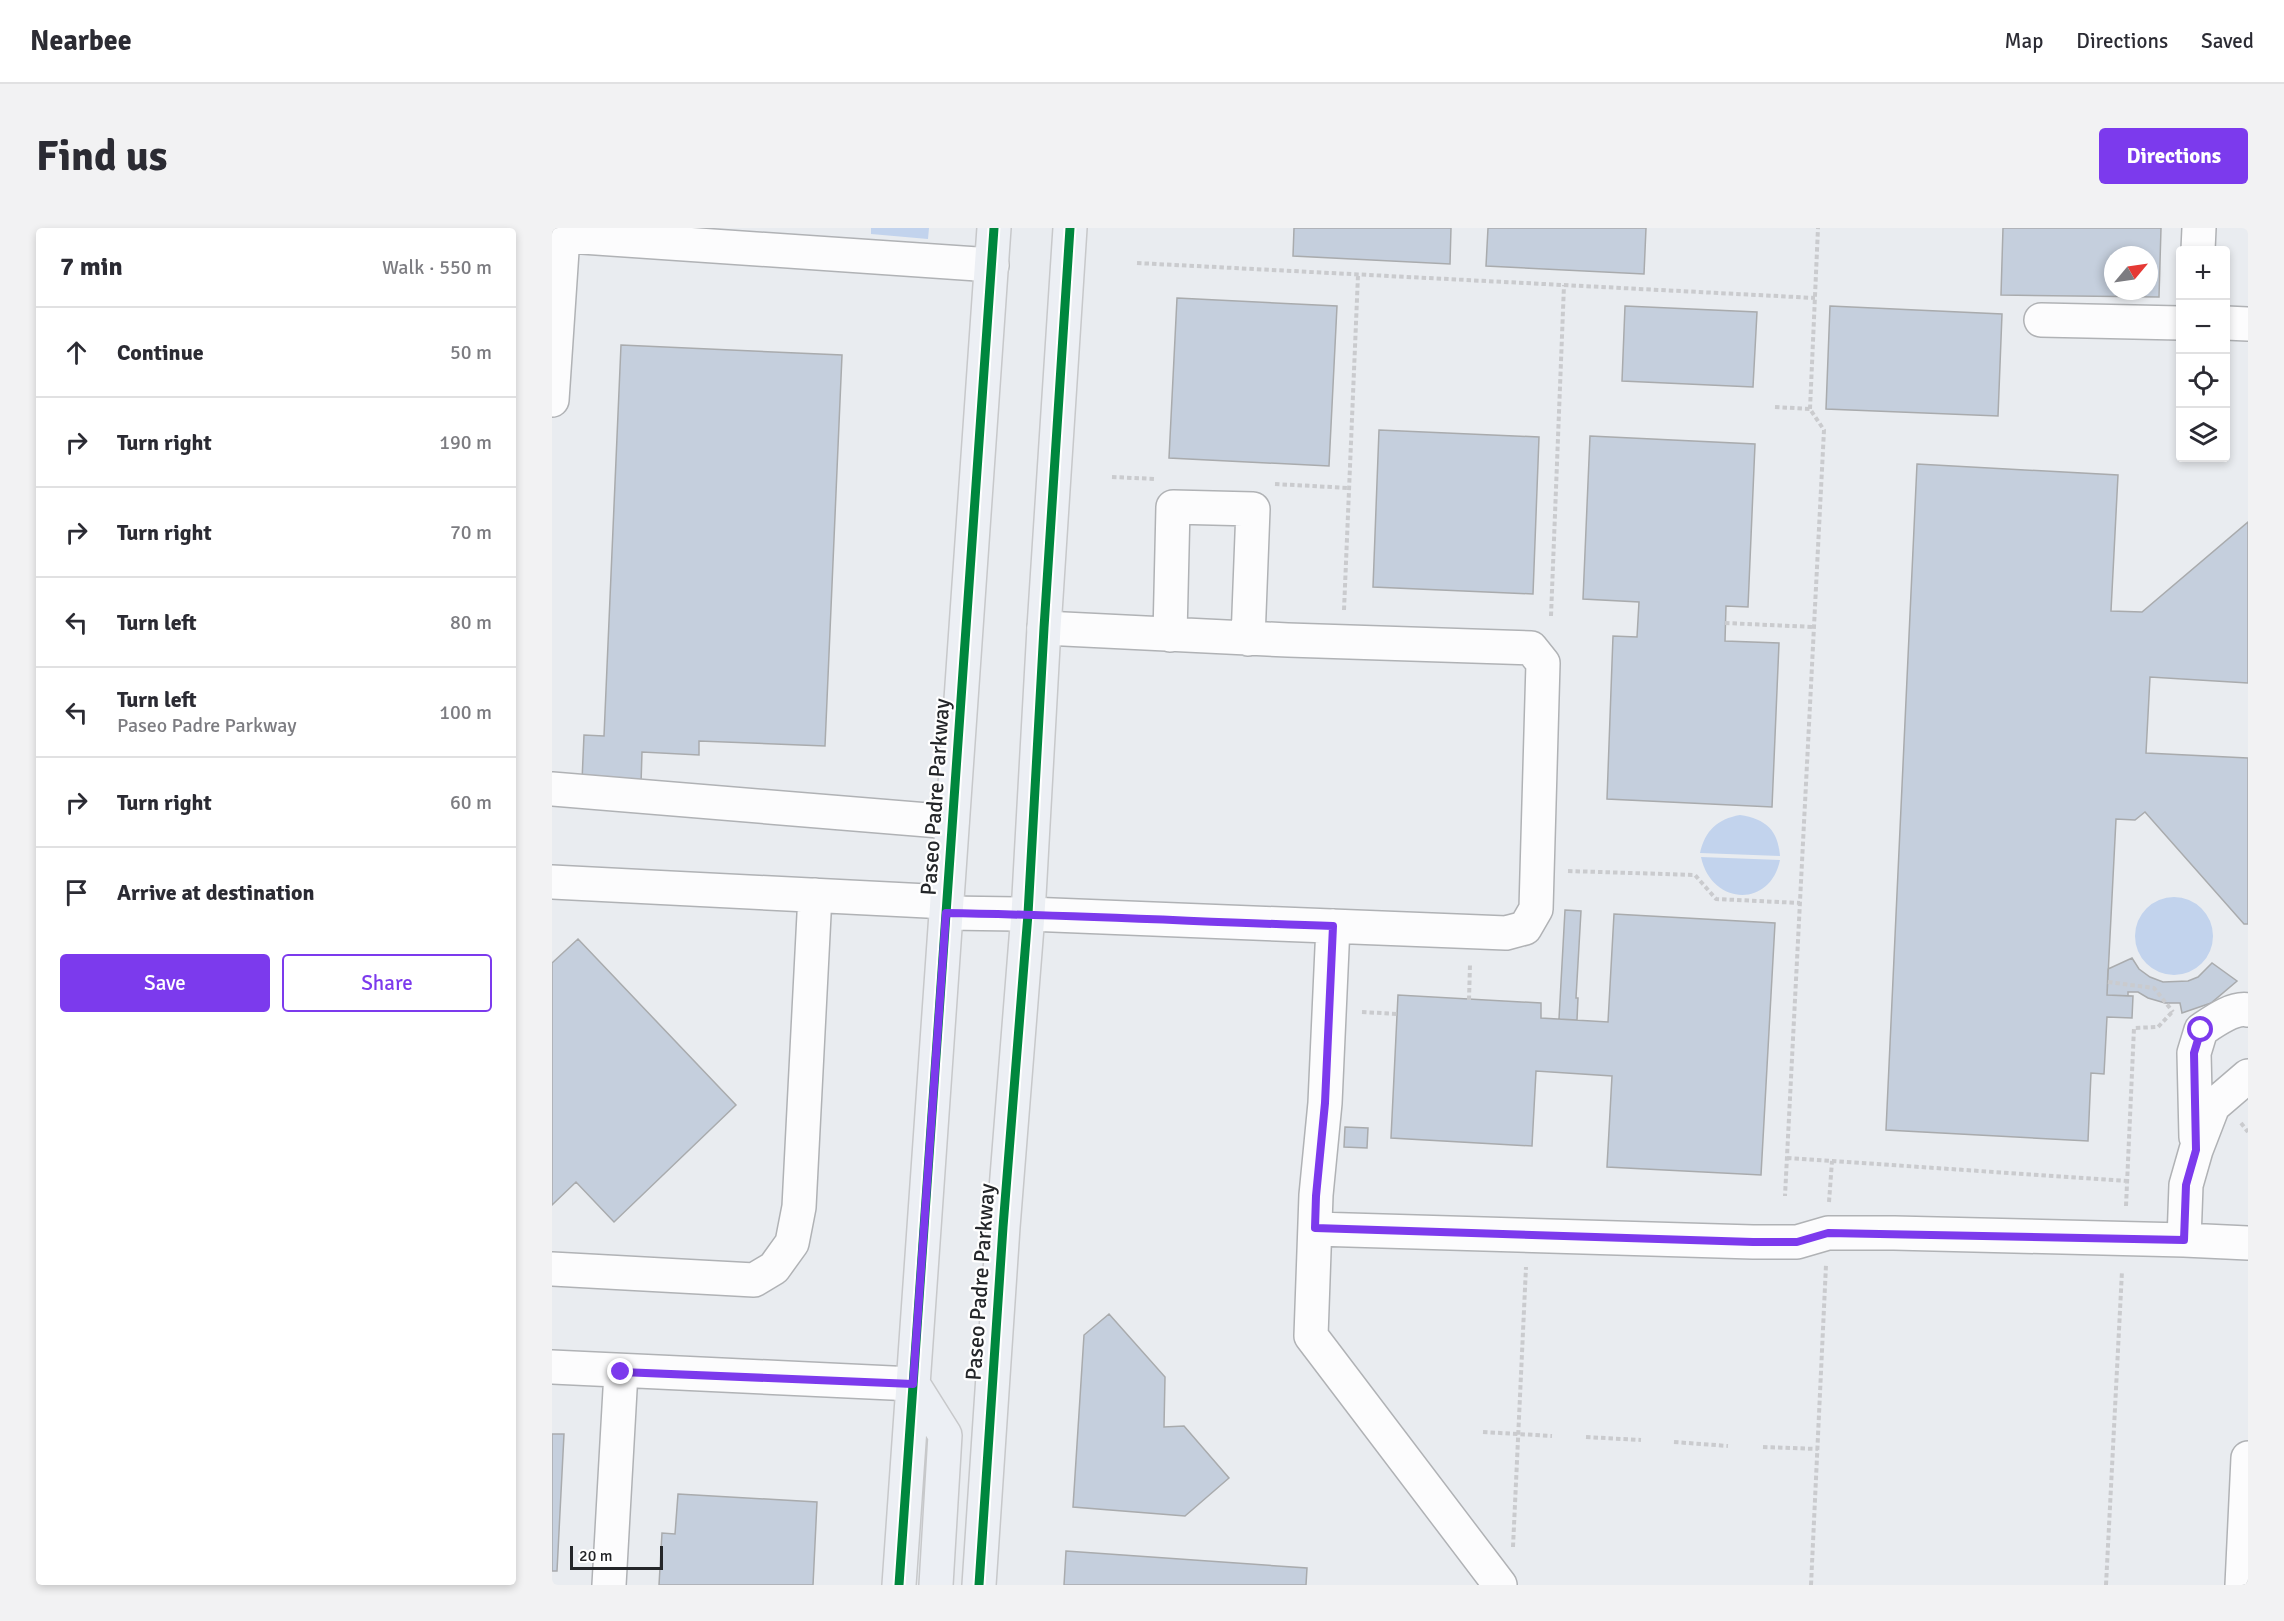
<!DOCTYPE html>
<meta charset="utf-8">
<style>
:root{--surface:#fff;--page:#f2f2f3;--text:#2b2b33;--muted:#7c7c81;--line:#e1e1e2;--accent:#7c3aed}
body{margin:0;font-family:Signika,sans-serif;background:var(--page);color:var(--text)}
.controls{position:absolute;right:18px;top:18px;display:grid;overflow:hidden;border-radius:6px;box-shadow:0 3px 9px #0003}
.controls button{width:54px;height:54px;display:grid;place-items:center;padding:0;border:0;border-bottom:2px solid var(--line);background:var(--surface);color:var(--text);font:30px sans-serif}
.compass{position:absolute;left:1552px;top:18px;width:54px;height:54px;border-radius:50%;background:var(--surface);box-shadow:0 3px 9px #0003;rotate:61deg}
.scale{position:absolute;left:18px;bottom:15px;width:93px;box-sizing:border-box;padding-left:6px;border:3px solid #242629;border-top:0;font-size:16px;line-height:21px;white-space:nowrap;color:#242629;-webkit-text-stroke:4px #fff;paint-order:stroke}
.stop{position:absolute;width:18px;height:18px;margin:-14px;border:4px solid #7c3aed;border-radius:50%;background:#fff}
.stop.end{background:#7c3aed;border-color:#fff;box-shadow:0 2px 6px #0008}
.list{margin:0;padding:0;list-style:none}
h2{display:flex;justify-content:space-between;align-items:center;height:78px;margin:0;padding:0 24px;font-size:26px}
h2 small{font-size:20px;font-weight:400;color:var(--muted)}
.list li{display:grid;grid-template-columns:39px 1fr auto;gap:18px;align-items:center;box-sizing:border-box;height:90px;padding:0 24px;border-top:2px solid var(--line)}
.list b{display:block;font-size:22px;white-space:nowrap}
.list p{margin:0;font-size:20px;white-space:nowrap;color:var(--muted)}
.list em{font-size:20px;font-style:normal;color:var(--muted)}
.actions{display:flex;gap:12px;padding:18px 24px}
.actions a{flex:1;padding:14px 0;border:2px solid var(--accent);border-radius:6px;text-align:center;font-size:21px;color:var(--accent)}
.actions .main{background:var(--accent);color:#fff}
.icon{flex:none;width:33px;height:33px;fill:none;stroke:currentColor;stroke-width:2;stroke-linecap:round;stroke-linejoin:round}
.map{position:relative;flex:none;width:1696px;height:1357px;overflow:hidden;border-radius:6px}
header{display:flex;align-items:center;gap:36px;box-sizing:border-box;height:84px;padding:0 30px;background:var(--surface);border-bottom:2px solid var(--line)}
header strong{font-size:28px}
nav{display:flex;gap:33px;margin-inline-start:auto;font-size:21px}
.intro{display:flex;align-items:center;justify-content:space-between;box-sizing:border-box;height:144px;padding:0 36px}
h1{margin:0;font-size:42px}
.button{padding:15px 27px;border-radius:6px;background:var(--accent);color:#fff;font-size:21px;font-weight:700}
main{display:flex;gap:36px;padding:0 36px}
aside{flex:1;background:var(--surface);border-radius:6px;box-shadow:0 3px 9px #0003}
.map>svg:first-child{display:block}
.green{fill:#c2d3ed}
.building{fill:#c5cfdd;stroke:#a9abad;stroke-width:1.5;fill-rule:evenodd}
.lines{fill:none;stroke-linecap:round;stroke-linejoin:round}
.minor-casing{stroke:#b0b2b5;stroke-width:36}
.major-casing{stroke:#c7c8ca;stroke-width:36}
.path{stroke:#cacbce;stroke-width:4;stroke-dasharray:4.5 3;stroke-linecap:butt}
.minor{stroke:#fcfcfd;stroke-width:33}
.major{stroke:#eceff4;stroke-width:33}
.cycleway-casing{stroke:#fff;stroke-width:13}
.cycleway{stroke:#00873e;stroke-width:9}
.route{stroke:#7c3aed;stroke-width:8}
.labels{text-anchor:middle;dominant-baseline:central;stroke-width:4.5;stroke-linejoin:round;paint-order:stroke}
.street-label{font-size:22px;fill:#242629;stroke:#fff}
</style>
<header>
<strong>Nearbee</strong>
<nav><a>Map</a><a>Directions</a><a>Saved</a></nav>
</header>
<div class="intro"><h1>Find us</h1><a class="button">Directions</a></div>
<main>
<aside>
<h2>7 min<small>Walk · 550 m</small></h2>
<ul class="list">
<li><svg class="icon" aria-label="ahead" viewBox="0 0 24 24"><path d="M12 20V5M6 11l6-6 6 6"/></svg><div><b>Continue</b></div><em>50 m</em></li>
<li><svg class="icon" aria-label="right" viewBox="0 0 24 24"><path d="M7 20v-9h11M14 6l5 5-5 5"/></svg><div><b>Turn right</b></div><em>190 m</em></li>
<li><svg class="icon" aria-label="right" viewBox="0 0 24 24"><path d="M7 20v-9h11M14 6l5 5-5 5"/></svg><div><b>Turn right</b></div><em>70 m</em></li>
<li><svg class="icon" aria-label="left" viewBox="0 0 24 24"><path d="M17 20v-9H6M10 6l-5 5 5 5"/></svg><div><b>Turn left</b></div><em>80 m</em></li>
<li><svg class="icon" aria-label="left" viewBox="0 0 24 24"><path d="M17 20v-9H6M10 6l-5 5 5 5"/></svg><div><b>Turn left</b><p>Paseo Padre Parkway</p></div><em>100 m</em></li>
<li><svg class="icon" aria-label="right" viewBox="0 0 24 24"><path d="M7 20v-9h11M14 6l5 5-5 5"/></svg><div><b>Turn right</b></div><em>60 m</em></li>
<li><svg class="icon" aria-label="arrive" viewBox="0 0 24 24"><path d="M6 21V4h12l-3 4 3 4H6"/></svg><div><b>Arrive at destination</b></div></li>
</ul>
<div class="actions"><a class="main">Save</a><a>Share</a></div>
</aside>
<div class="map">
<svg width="1696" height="1357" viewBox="0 0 1696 1357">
<rect width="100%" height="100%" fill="#e9ecf0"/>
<!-- green -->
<path class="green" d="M319 0H377L376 11 319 6Z
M1188 587C1214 591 1226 602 1228 628L1148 625C1153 603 1165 591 1188 587Z
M1149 629 1228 632C1218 681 1159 677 1149 629Z
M1583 708a39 39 0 1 1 78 0a39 39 0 1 1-78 0Z"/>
<!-- building -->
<path class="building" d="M742 0H899L898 36 741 28Z
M936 0H1094L1092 46 934 38Z
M1451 0H1609L1607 69 1449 67ZM1561 27H1597V63H1561Z
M625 70 785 78 777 238 617 230Z
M1073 78 1205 84 1201 159 1070 153Z
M1278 78 1450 86 1446 188 1274 181Z
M69 117 290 127 273 518 147 513V527L90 524 89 556 30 553 32 507 52 508Z
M827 202 987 209 981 366 821 359Z
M1038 208 1203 216 1196 379 1174 378 1173 413 1227 415 1220 579 1055 571 1061 408 1085 409 1087 374 1031 371Z
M1365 236 1566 247 1559 383 1590 384 1696 294V455L1598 449 1594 525 1696 530V696H1692L1593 584 1583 592 1564 591 1555 767 1581 768 1580 790 1555 789 1552 846 1539 845 1536 913 1334 902Z
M1013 682 1029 683 1024 770H1026L1025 792 1007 791Z
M1062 686 1223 695 1209 947 1055 939 1060 848 984 843 980 918 839 910 846 767 989 775V790L1056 794Z
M26 711 184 877 62 994 24 954 0 977V735Z
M1580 730 1587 741 1598 749 1611 754 1636 753 1646 749 1660 735 1685 753 1659 775 1630 785 1628 775H1613L1596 770 1586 764H1576V768L1555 767 1556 741Z
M793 899 816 900 815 920 792 919Z
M557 1086 613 1149 612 1199 632 1198 677 1250 633 1288 521 1279 532 1107Z
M0 1206H12L5 1343H0Z
M126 1266 265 1274 261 1357H107L110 1305 123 1306Z
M514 1323 755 1340 754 1357H512Z"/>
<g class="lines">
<!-- minor casing -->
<g class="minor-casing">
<path id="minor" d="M0 7 440 37
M1646 22 1647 0
M1489 92 1628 95
M1674 95 1696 96
M0 172 11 8
M618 407 621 279 701 281 696 411
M0 561 400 594
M0 654 395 674
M394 685 476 686 954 705 973 700 984 681 991 435 979 420 736 412 492 400
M781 698 773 875 764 967 759 1108 948 1357
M1644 909 1642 825 1649 802C1661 794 1681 779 1696 782
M763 1001 1201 1014H1245L1276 1005H1342L1632 1012 1696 1015
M1632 1012 1634 957 1644 922 1661 878 1696 848
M0 1041 202 1052 222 1040 240 1015 247 979 263 667
M0 1139 361 1156
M57 1357 69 1144
M1690 1357 1696 1230"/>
</g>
<!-- major casing -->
<g class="major-casing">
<path id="major" d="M361 1156 393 1207 384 1357
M347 1357 442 0
M427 1357 451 999 476 686 492 400 518 0"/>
</g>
<!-- path -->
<path class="path" d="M585 35 1263 70
M1223 179 1258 181 1272 202 1233 968
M1258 181 1266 0
M560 249 604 251
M723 256 797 260
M792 382 806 47
M999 388 1012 57
M1173 395 1262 399
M1016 643 1143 647 1164 671 1248 675
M1556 754 1602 760 1621 784
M917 772 918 736
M810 784 845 786
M1689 895 1696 904
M1235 930 1576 953
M1277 974 1280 933
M1574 978 1582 800 1606 799 1621 783
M931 1204 1000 1208
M1034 1209 1089 1212
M1122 1214 1176 1218
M1211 1219 1266 1221
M961 1319 974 1039
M1259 1357 1274 1037
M1554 1357 1570 1043"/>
<!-- minor -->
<use href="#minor" class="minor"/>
<!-- major -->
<use href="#major" class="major"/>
<!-- cycleway casing -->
<g class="cycleway-casing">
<path id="cycleway" d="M347 1357 442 0
M427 1357 451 999 476 686 492 400 518 0"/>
</g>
<!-- cycleway -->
<use href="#cycleway" class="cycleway"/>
</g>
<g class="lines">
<!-- route -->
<path class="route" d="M69 1144 361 1156 394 685C523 687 652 694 781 698L773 875 764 968 763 1000 1201 1014H1245L1276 1005 1632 1012 1634 957 1644 922 1642 825 1649 802"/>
</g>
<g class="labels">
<!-- street labels -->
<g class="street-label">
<text transform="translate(383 569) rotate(-86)">Paseo Padre Parkway</text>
<text transform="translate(428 1054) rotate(-86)">Paseo Padre Parkway</text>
</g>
</g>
</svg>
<div class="controls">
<button>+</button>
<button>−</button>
<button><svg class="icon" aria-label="locate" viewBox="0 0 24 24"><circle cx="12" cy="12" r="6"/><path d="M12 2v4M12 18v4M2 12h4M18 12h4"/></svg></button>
<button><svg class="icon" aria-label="layers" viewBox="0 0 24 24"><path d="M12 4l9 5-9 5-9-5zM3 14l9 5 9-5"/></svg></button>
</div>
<svg class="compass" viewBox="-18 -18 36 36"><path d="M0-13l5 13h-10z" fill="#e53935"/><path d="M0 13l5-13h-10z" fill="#7c7c81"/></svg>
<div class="scale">20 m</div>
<div class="stop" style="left:1649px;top:802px"></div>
<div class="stop end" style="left:69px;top:1144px"></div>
</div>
</main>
